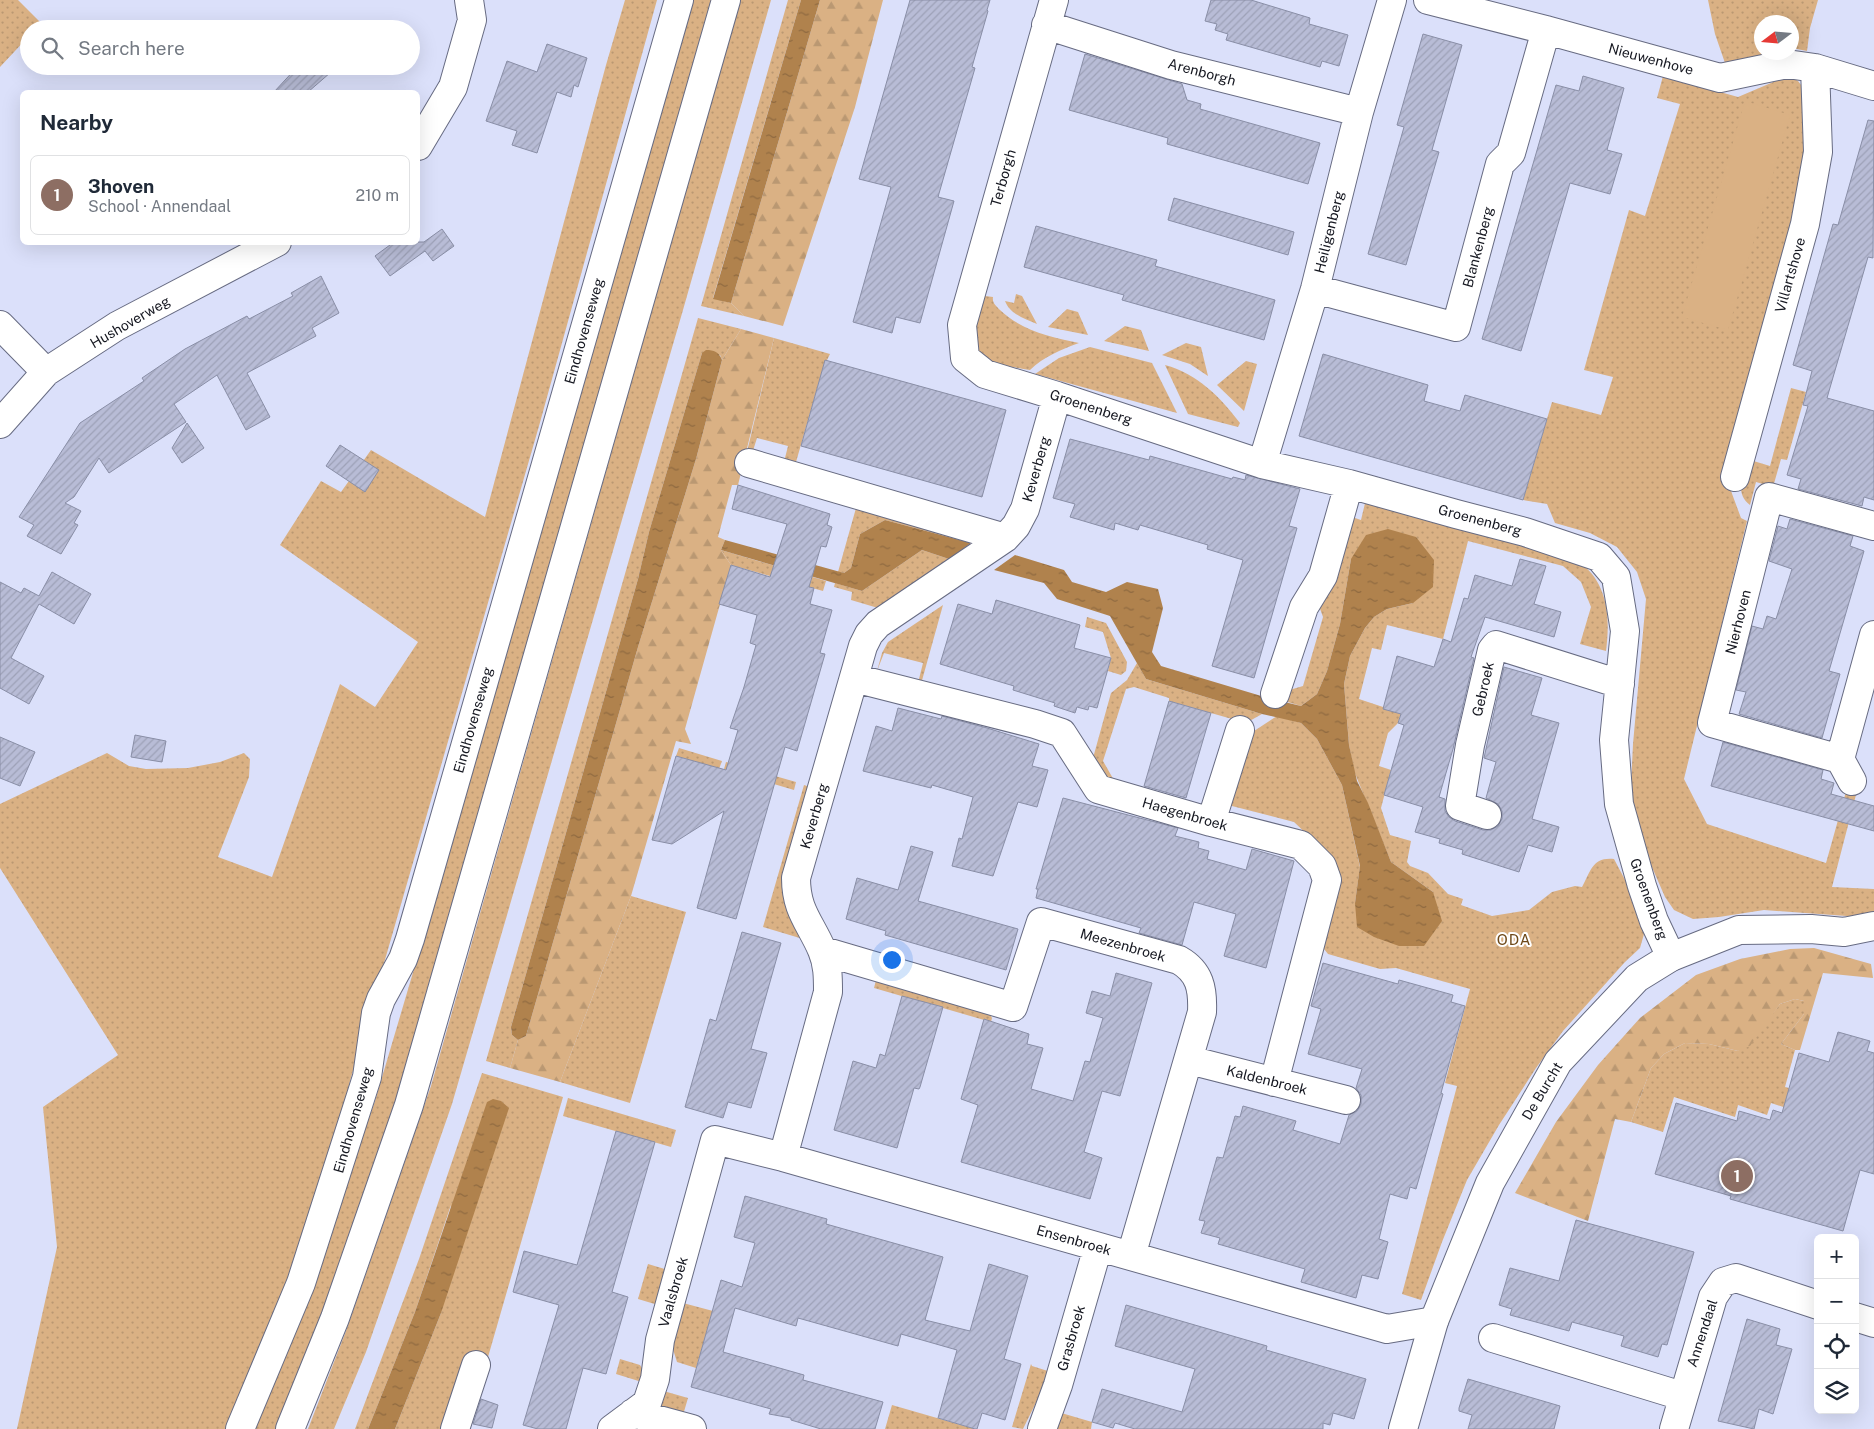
<!DOCTYPE html>
<meta charset="utf-8">
<style>
:root{--surface:#fff;--page:#f6f6f7;--text:#1f2937;--muted:#747a83;--line:#e0e1e3;--accent:#a8712c}
body{margin:0;font-family:"Public Sans",sans-serif;background:var(--page);color:var(--text)}
.controls{position:absolute;right:15px;bottom:15px;display:grid;overflow:hidden;border-radius:8px;box-shadow:0 5px 20px #0002}
.controls button{width:45px;height:45px;display:grid;place-items:center;padding:0;border:0;border-bottom:1px solid var(--line);background:var(--surface);color:var(--text);font:25px sans-serif}
.compass{position:absolute;left:1754px;top:15px;width:45px;height:45px;border-radius:50%;background:var(--surface);box-shadow:0 5px 20px #0002;rotate:254deg}
.you{position:absolute;left:891px;top:959px;width:18px;height:18px;margin:-12px;border:4px solid #fff;border-radius:50%;background:#1a73e8;box-shadow:0 0 0 8px #1a73e833}
.badge{display:grid;place-items:center;width:32px;height:32px;border-radius:50%;background:var(--accent);color:#fff;font-size:16px;font-weight:700}
.pin{position:absolute;translate:-50% -50%;border:2px solid #fff;box-shadow:0 1px 5px #0006}
.list{margin:0;padding:0;list-style:none}
h2{display:flex;justify-content:space-between;align-items:center;height:65px;margin:0;padding:0 20px;font-size:21px}
h2 small{font-size:16px;font-weight:400;color:var(--muted)}
.list li{display:grid;grid-template-columns:32px 1fr auto;gap:15px;align-items:center;box-sizing:border-box;height:80px;margin:0 10px 10px;padding:0 10px;border:1px solid var(--line);border-radius:8px}
.list b{display:block;font-size:19px;white-space:nowrap}
.list p{margin:0;font-size:16px;white-space:nowrap;color:var(--muted)}
.list em{font-size:16px;font-style:normal;color:var(--muted)}
.icon{flex:none;width:28px;height:28px;fill:none;stroke:currentColor;stroke-width:2;stroke-linecap:round;stroke-linejoin:round}
.map{position:relative;flex:none;width:1874px;height:1429px;overflow:hidden}
.search{position:absolute;background:var(--surface);box-shadow:0 5px 20px #0002;left:20px;top:20px;width:400px;height:55px;display:flex;align-items:center;gap:12px;box-sizing:border-box;padding:0 18px;border-radius:28px;color:var(--muted);font-size:19px}
.panel{position:absolute;background:var(--surface);box-shadow:0 5px 20px #0002;left:20px;top:90px;width:400px;height:155px;border-radius:8px}
.map>svg:first-child{display:block}
.grass{fill:url(#grass-dots)}
.forest{fill:url(#forest-firs)}
.park{fill:#dab184}
.water{fill:url(#water-ripples)}
.building{fill:url(#building-hatch);stroke:#898ea6}
.lines{fill:none;stroke-linecap:round;stroke-linejoin:round}
.street-casing{stroke:#676b82;stroke-width:30}
.secondary-casing{stroke:#676b82;stroke-width:30}
.primary-casing{stroke:#676b82;stroke-width:30}
.street{stroke:#fff;stroke-width:28}
.secondary{stroke:#fff;stroke-width:28}
.primary{stroke:#fff;stroke-width:28}
.labels{text-anchor:middle;dominant-baseline:central;stroke-width:4;stroke-linejoin:round;paint-order:stroke}
.street-label{font-size:14px;fill:#151720;stroke:#fff}
.neighbourhood-label{font-size:15px;letter-spacing:1px;fill:#6e4919;stroke:#fff}
</style>
<div class="map">
<svg width="1874" height="1429" viewBox="0 0 1874 1429">
<defs>
<pattern id="grass-dots" width="8" height="8" patternUnits="userSpaceOnUse" patternTransform="scale(1.25)"><rect width="8" height="8" fill="#dab184"/><path d="M2 2h.1M6 6h.1" fill="none" stroke="#ba9872" stroke-width="1.8" stroke-linecap="round"/></pattern>
<pattern id="forest-firs" width="22" height="20" patternUnits="userSpaceOnUse" patternTransform="scale(1.25)"><rect width="22" height="20" fill="#dab184"/><path d="M5 1l3.5 6h-7zM16 11l3.5 6h-7z" fill="#ba9872"/></pattern>
<pattern id="water-ripples" width="26" height="14" patternUnits="userSpaceOnUse" patternTransform="scale(1.25)"><rect width="26" height="14" fill="#b0824d"/><path d="M2 4q2-2 4 0t4 0M15 11q2-2 4 0t4 0" fill="none" stroke="#8e6940"/></pattern>
<pattern id="building-hatch" width="6" height="6" patternUnits="userSpaceOnUse" patternTransform="scale(1.25)"><rect width="6" height="6" fill="#b8bcd6"/><path d="M-1 1l2-2M0 6l6-6M5 7l2-2" fill="none" stroke="#9da1b7"/></pattern>
</defs>
<rect width="100%" height="100%" fill="#dbe0fa"/>
<!-- grass -->
<path class="grass" d="M0 0H18L41 23 36 29H29V36L0 67Z
M625 0H657L539 426 350 1081 326 1181 265 1352 226 1429H17L57 1247 43 1107 118 1055 0 868V804L107 753 129 766 146 769 188 768 220 762 244 753 250 759 249 777 218 857 272 877 340 684 375 707 418 642 280 545 321 481 341 492 371 450 485 517 606 65Z
M690 0H711L444 939 375 1170 335 1282 279 1429H252L306 1295 375 1101 451 844Z
M740 0H771L683 310 452 1104 366 1352 334 1429H308L346 1331 431 1086Z
M788 0H801L713 298 731 303 744 316 701 306Z
M1708 0H1818L1810 28 1807 51 1792 48V22H1762V52L1770 53 1740 64 1725 63 1715 34Z
M1663 76 1738 97 1778 80 1791 77 1798 81 1805 90 1809 149 1732 475 1731 491 1741 518 1747 521 1684 779 1707 824 1826 863 1847 788 1857 791 1832 887 1874 889V918L1764 910 1719 917 1693 919 1674 910 1665 897 1641 842 1632 811 1631 787 1633 744 1646 599 1637 572 1617 547 1590 533 1555 523 1547 504 1523 500 1552 402 1601 415 1613 377 1584 370 1629 210 1645 216 1680 104 1657 98Z
M1016 294 1022 296 1037 324C1025 319 1010 314 1005 301L1014 303Z
M985 296 993 297C992 303 996 306 1000 310 1022 331 1051 337 1079 343 1060 350 1045 356 1030 370 1010 366 974 365 974 338 973 326 982 307 985 296Z
M1067 309 1078 312 1088 335 1048 327Z
M698 318 741 329 722 360 720 355 702 353 649 532 638 579 511 1027 512 1035 518 1040 510 1068 486 1061Z
M1125 326 1141 330 1149 351 1104 341Z
M774 338 830 354 823 368 794 469 783 466 788 446 757 438 751 457 746 456Z
M1186 343 1201 347 1208 376 1190 364 1162 355Z
M1090 347 1152 363 1177 413 1035 374 1059 358Z
M1246 361 1257 364 1244 411 1217 385Z
M1165 365C1198 374 1220 397 1240 423L1238 427 1188 414Z
M1791 388 1806 392 1787 460 1781 459 1773 487 1756 482 1750 505C1734 493 1743 474 1747 459L1770 466Z
M1366 499 1564 556C1570 559 1578 561 1582 564 1609 586 1610 620 1606 651L1580 644 1591 607 1581 582 1563 566 1468 541 1443 639 1387 625 1381 650 1372 648 1359 699 1401 713 1398 723 1388 733 1379 766 1391 770 1381 808 1390 835 1411 841 1407 862 1410 866 1428 873 1448 894 1463 899 1461 905 1492 916 1529 910 1552 892 1575 886 1582 887C1591 871 1592 857 1614 859L1633 895 1644 921V934L1640 948 1625 962 1563 1031 1536 1068 1499 1125 1467 1180 1442 1242 1421 1300 1402 1294 1457 1086 1445 1083 1470 989 1396 968 1380 969 1328 954 1320 944 1331 857 1294 822 1228 805 1248 735 1277 716 1301 723 1317 739 1342 785 1360 867 1355 903 1433 892 1391 862 1354 771 1349 745 1344 684 1350 656 1365 628 1374 617 1387 609 1413 603 1351 559 1340 624 1327 671 1317 694 1301 706 1281 700 1286 691 1303 686 1323 617 1319 606 1352 517 1361 520Z
M858 501 971 532V543L885 520 860 534 851 568 844 573 838 572Z
M721 550 826 581 823 591 731 565Z
M922 550 949 559 878 608 851 600 852 592 834 587 835 583 862 591Z
M943 605 921 684 918 683 923 663 884 653 877 671 882 653 888 642Z
M1087 617 1106 623 1127 662 1126 671 1121 675 1108 671 1111 658 1103 632 1085 627Z
M1137 663 1146 679 1262 714 1246 723 1169 701V698L1134 687 1126 689 1103 761 1115 782 1105 779 1093 758 1111 693 1127 680Z
M679 748 722 761 719 769 676 756Z
M726 762 796 782 794 790 724 769Z
M804 785 810 787 784 875C781 902 790 916 803 939L763 927Z
M631 896 686 912 630 1103 560 1082Z
M877 976 986 1007 992 1018 991 1022 874 988Z
M1795 999 1804 1001V1014L1781 1044 1795 1050 1785 1087 1808 1093 1802 1113 1771 1103 1767 1115 1738 1105 1735 1117 1674 1097 1663 1132 1631 1122 1651 1068 1664 1054 1685 1043 1709 1044 1738 1051 1769 1018 1780 1004Z
M482 1073 563 1097 486 1364 443 1429H395L441 1313 451 1205 415 1312 368 1429H355L419 1259Z
M568 1098 676 1130 671 1147 563 1116Z
M648 1264 668 1270 658 1305 638 1299Z
M683 1303 713 1311 696 1368 677 1362 671 1343Z
M620 1359 640 1365 647 1377 645 1383 616 1374Z
M1031 1364 1032 1366 1051 1372 1023 1429 1012 1427Z
M660 1390 688 1398 683 1415 658 1412Z
M892 1405 975 1429H885Z
M1058 1412 1092 1422 1091 1429H1049Z"/>
<!-- forest -->
<path class="forest" d="M820 0H883L855 107 783 326 744 316 731 303Z
M741 329 774 338 738 485H732L718 537 725 540 721 550 731 565 685 729 691 744 676 741 631 896 560 1082 510 1068 518 1040 526 1036 638 647 696 459 722 360Z
M1814 948 1871 964 1873 978 1823 973 1800 1050H1795L1781 1044 1804 1014V1001L1795 999 1780 1004 1750 1046 1738 1051 1709 1044 1685 1043 1664 1054 1651 1068 1631 1122 1615 1119 1588 1221 1515 1193 1556 1122 1598 1065 1640 1018 1696 975 1740 959 1790 949Z"/>
<!-- park -->
<path class="park" d="M1745 101 1790 115 1728 330 1682 317Z"/>
<!-- water -->
<path class="water" d="M801 0H820L731 303 713 299Z
M706 350C714 350 719 352 722 360L696 459 638 647 526 1036 518 1040 512 1035 511 1027 638 579 649 532 702 353Z
M885 520 971 543 949 559 922 550 862 591 721 550 725 540 844 573 851 568 860 534Z
M1388 529 1416 537 1434 560 1433 587 1413 603 1387 609 1374 617 1365 628 1350 656 1344 684 1349 745 1357 781 1368 803 1391 862 1433 892 1442 921 1424 946H1399L1374 937 1357 927 1355 903 1360 866 1342 785 1317 739 1301 723 1262 714 1146 679 1110 616 1057 599 1044 583 994 570 1015 555 1064 570 1072 582 1106 592 1127 582 1158 589 1163 608 1152 652 1161 666 1268 698 1301 706 1317 694 1327 671 1340 624 1351 559 1366 535Z
M493 1099 501 1101 509 1108 441 1313 395 1429H368L415 1312 487 1102Z"/>
<!-- building -->
<path class="building" d="M910 0H990L987 10 988 11 972 67 975 68 938 197 954 201 920 323 896 317 892 333 853 322 891 187 859 179Z
M1211 0H1251L1310 18 1309 24 1348 35 1339 66 1322 61 1320 67 1226 40 1228 34 1215 30 1217 24 1205 21Z
M1423 34 1462 45 1432 150 1439 152 1406 265 1368 254 1404 127 1397 125Z
M547 44 587 58 578 87 574 85 571 97 557 92 537 153 512 145 517 131 486 121 507 61 537 72Z
M1085 54 1182 84 1187 100 1201 104 1200 109 1320 143 1308 184 1167 144 1168 138 1069 110Z
M298 66H338L308 92H274Z
M1583 76 1624 88 1607 150 1622 154 1610 194 1570 183 1521 351 1482 339 1556 85 1579 91Z
M1868 120 1874 121 1873 258 1868 257 1827 398 1874 411V500L1864 497 1862 506 1798 489 1801 479 1787 475 1808 406 1803 405 1812 371 1793 365 1833 224 1838 225Z
M1174 198 1294 232 1288 255 1168 220Z
M1036 226 1157 260 1155 266 1275 300 1264 340 1122 300 1124 295 1024 267Z
M442 229 454 246 433 261 425 251 390 276 375 256 394 242H424Z
M321 276 339 313 312 328 316 336 247 373 270 417 246 430 217 375 174 404 186 422 109 473 99 458 74 497 65 503 81 511 74 523 78 525 61 554 27 536 34 525 19 517 80 423 144 381 142 378 185 349 247 316 249 319 293 296 291 293Z
M1323 354 1428 385 1424 401 1460 411 1465 395 1547 419 1523 500 1299 436Z
M825 360 1006 410 982 497 801 446Z
M187 423 204 448 182 463 172 448Z
M1070 439 1149 460 1150 456 1232 479 1233 477 1245 480 1246 475 1300 489 1289 526 1297 528 1254 678 1212 666 1243 560 1207 549 1208 545 1140 525 1138 530 1115 523 1114 530 1070 517 1075 504 1053 498Z
M340 445 379 470 365 492 326 466Z
M738 485 830 514 827 525 832 527 826 547 821 546 809 587 814 588 810 604 832 610 820 653 825 654 797 751 785 747 736 919 697 908 724 811 672 844 652 840 676 756 726 770 738 730 730 728 744 687 756 645 750 643 757 615 719 604 731 565 770 577 787 524 732 509Z
M1790 519 1853 536 1850 546 1864 551 1829 671 1840 674 1822 738 1739 714 1746 692 1736 690 1752 626 1763 629 1767 616 1776 619 1792 569 1769 561 1778 526 1787 529Z
M1520 559 1546 566 1534 604 1561 612 1554 637 1485 617 1471 657 1474 658 1453 749 1439 797 1445 799V811L1449 817 1455 821 1483 830H1491L1498 826 1502 819V811L1498 804 1486 798 1496 762 1484 758 1504 667 1542 678 1531 715 1559 723 1532 819 1559 827 1552 852 1528 845 1519 872 1462 854 1463 850 1439 843 1440 839 1415 832 1423 807 1384 795 1404 725 1398 723 1401 714 1383 709 1397 656 1434 667 1443 639 1451 642 1464 598 1468 599 1475 575 1512 586Z
M52 572 91 594 74 624 39 604 11 658 44 676 29 704 0 688V582L21 593 24 588 39 596Z
M996 600 1080 625 1074 648 1111 658 1097 708 1089 706 1088 710 1077 707 1075 713 1054 706 1055 703 1013 690 1014 686 940 664 958 604 992 614Z
M1169 701 1211 713 1186 798 1144 786Z
M898 708 941 719 942 716 987 728 1039 744 1032 766 1048 770 1037 807 1018 802 993 876 952 866 959 838 962 839 973 797 932 785 931 788 863 771 876 726 892 731Z
M135 735 166 741 162 762 131 757Z
M0 737 35 752 20 786 0 778Z
M1723 742 1823 770 1821 779 1834 783 1831 794 1874 806V831L1711 786Z
M1063 798 1178 828 1175 836 1199 842 1198 848 1209 851 1207 859 1246 870 1252 849 1294 861 1266 968 1224 956 1236 914 1194 902 1182 945 1139 933 1141 928 1036 898 1038 889H1036Z
M911 846 933 852 918 901 1018 929 1006 970 885 935 886 931 846 919 857 878 898 890Z
M742 932 781 943 751 1049 767 1053 751 1108 728 1102 723 1118 685 1107 710 1019 716 1021Z
M1323 963 1398 984 1399 980 1453 995 1451 1002 1465 1006 1441 1093 1443 1094 1416 1189 1410 1187 1407 1199 1390 1194 1379 1239 1388 1242 1378 1279 1362 1275 1356 1298 1301 1282 1305 1269 1218 1244 1220 1238 1201 1233 1205 1221 1199 1220 1217 1157 1223 1158 1235 1116 1240 1117 1243 1106 1296 1121 1293 1130 1340 1144 1349 1115 1357 1111 1361 1104V1095L1356 1088 1362 1069 1308 1054 1321 1009 1311 1006Z
M1116 973 1152 983 1120 1096 1102 1091 1084 1152 1102 1158 1090 1199 961 1162 978 1105 961 1099 984 1019 1029 1034 1027 1044 1043 1048 1031 1089 1073 1101 1085 1061 1090 1062 1103 1018 1086 1013 1092 991 1110 996Z
M902 996 943 1007 920 1087 919 1089 914 1088 897 1148 834 1130 853 1061 876 1068 880 1054 885 1056Z
M1838 1032 1870 1041 1867 1051 1874 1053V1174L1860 1170 1843 1231 1730 1199 1731 1196 1655 1174 1676 1103 1737 1121 1739 1111 1770 1120 1773 1110 1782 1113 1799 1053 1829 1062Z
M616 1131 655 1142 612 1292 628 1297 606 1374 583 1368 566 1429H538L523 1425 559 1305 513 1292 524 1251 577 1265Z
M745 1196 827 1219 826 1224 943 1257 925 1320 970 1331 989 1264 1028 1276 1004 1359 1021 1364 1005 1420 982 1413 977 1429H975L938 1418 957 1350 901 1334 898 1346 798 1318 796 1326 735 1308 723 1352 804 1375 803 1380 883 1402 875 1429H821L791 1420V1418L769 1414 771 1409 691 1387 721 1280 742 1287 755 1243 734 1237Z
M1576 1220 1694 1252 1667 1345 1662 1344 1658 1357 1621 1346 1624 1336 1572 1322 1569 1331 1510 1315 1512 1309 1499 1305 1510 1268 1559 1281Z
M1126 1305 1267 1346 1266 1350 1366 1379 1354 1419 1333 1413 1330 1425 1323 1423V1429H1135L1115 1423 1113 1428 1092 1422 1102 1389 1182 1412 1195 1369 1115 1346Z
M1747 1319 1780 1329 1776 1345 1792 1349 1773 1414 1759 1409 1754 1429 1718 1421Z
M1468 1379 1560 1406 1554 1429H1468L1472 1415 1459 1411V1408Z
M481 1399 498 1405 492 1428 473 1424Z"/>
<g class="lines">
<!-- street casing -->
<g class="street-casing">
<path id="street" d="M1054 0 962 325 965 358 985 374 1057 396 1262 464 1349 484 1456 514 1525 532 1599 557 1616 577 1625 631 1614 740 1619 804 1642 886 1654 921 1671 957
M1428 0 1546 30 1720 78 1787 64 1815 68 1874 86
M1046 25 1171 65 1359 112
M418 146 453 87 472 20 469 0
M1315 289 1456 327 1500 164 1511 153 1546 30
M0 325 46 372
M0 424 46 372 117 326 277 242
M749 463 1005 538
M1262 464 1315 289 1359 112 1392 0
M1735 477 1805 224 1818 152 1815 68
M854 678 1035 724 1062 733 1098 789 1211 822 1301 845 1322 866 1327 880 1274 1082
M1275 694 1304 607 1323 576 1349 484
M1840 759 1712 723 1769 497 1874 526
M1852 781 1840 759 1874 635
M1487 815 1460 806 1470 745 1492 650 1496 645 1620 684
M1211 822 1240 730
M823 951 1013 1007 1041 922 1179 960C1200 972 1203 989 1202 1012L1131 1256
M1189 1060 1346 1100
M783 1157 828 992C828 977 828 964 822 950 810 922 796 911 796 878L863 646 869 634 878 624 1005 538 1016 526 1025 509 1057 396
M1855 1317 1874 1323
M1493 1338 1682 1396
M633 1413 692 1429
M455 1429 476 1365
M612 1429 647 1403 655 1379 660 1340 715 1140 783 1157 1387 1329 1434 1321
M1042 1429 1058 1385 1098 1247
M1674 1429 1713 1297 1723 1282 1736 1278 1818 1305"/>
</g>
<!-- secondary casing -->
<g class="secondary-casing">
<path id="secondary" d="M1403 1429 1434 1321 1490 1183 1558 1062 1637 978 1671 957 1739 930 1811 929 1844 932 1874 926"/>
</g>
<!-- primary casing -->
<g class="primary-casing">
<path id="primary" d="M240 1429 301 1283 367 1077 376 1013 381 999 403 959 410 939 679 0
M290 1429 335 1318 409 1105 726 0"/>
</g>
<!-- street -->
<use href="#street" class="street"/>
<!-- secondary -->
<use href="#secondary" class="secondary"/>
<!-- primary -->
<use href="#primary" class="primary"/>
</g>
<g class="labels">
<!-- street labels -->
<g class="street-label">
<text transform="translate(1651 59) rotate(15)">Nieuwenhove</text>
<text transform="translate(1202 72) rotate(15)">Arenborgh</text>
<text transform="translate(1003 178) rotate(-74)">Terborgh</text>
<text transform="translate(1329 232) rotate(-76)">Heiligenberg</text>
<text transform="translate(1478 247) rotate(-75)">Blankenberg</text>
<text transform="translate(1790 275) rotate(-74)">Villartshove</text>
<text transform="translate(130 322) rotate(-30)">Hushoverweg</text>
<text transform="translate(584 331) rotate(-74)">Eindhovenseweg</text>
<text transform="translate(1091 407) rotate(18)">Groenenberg</text>
<text transform="translate(1036 469) rotate(-74)">Keverberg</text>
<text transform="translate(1480 520) rotate(15)">Groenenberg</text>
<text transform="translate(1738 622) rotate(-76)">Nierhoven</text>
<text transform="translate(1483 689) rotate(-77)">Gebroek</text>
<text transform="translate(473 720) rotate(-74)">Eindhovenseweg</text>
<text transform="translate(1185 814) rotate(16)">Haegenbroek</text>
<text transform="translate(814 816) rotate(-74)">Keverberg</text>
<text transform="translate(1649 899) rotate(70)">Groenenberg</text>
<text transform="translate(1123 945) rotate(16)">Meezenbroek</text>
<text transform="translate(1267 1080) rotate(14)">Kaldenbroek</text>
<text transform="translate(1542 1091) rotate(-59)">De Burcht</text>
<text transform="translate(353 1120) rotate(-74)">Eindhovenseweg</text>
<text transform="translate(1074 1240) rotate(16)">Ensenbroek</text>
<text transform="translate(673 1292) rotate(-74)">Vaalsbroek</text>
<text transform="translate(1702 1333) rotate(-72)">Annendaal</text>
<text transform="translate(1071 1338) rotate(-74)">Grasbroek</text>
</g>
<!-- neighbourhood labels -->
<g class="neighbourhood-label">
<text x="1514" y="939">ODA</text>
</g>
</g>
</svg>
<div class="controls">
<button>+</button>
<button>−</button>
<button><svg class="icon" aria-label="locate" viewBox="0 0 24 24"><circle cx="12" cy="12" r="6"/><path d="M12 2v4M12 18v4M2 12h4M18 12h4"/></svg></button>
<button><svg class="icon" aria-label="layers" viewBox="0 0 24 24"><path d="M12 4l9 5-9 5-9-5zM3 14l9 5 9-5"/></svg></button>
</div>
<svg class="compass" viewBox="-18 -18 36 36"><path d="M0-13l5 13h-10z" fill="#e53935"/><path d="M0 13l5-13h-10z" fill="#747a83"/></svg>
<div class="you"></div>
<div class="pin badge" style="left:1737px;top:1176px;background:#8d6e63">1</div>
<div class="search"><svg class="icon" aria-label="search" viewBox="0 0 24 24"><circle cx="10" cy="10" r="6"/><path d="M15 15l6 6"/></svg>Search here</div>
<section class="panel">
<h2>Nearby<small></small></h2>
<ul class="list">
<li><span class="badge" style="background:#8d6e63">1</span><div><b>3hoven</b><p>School · Annendaal</p></div><em>210 m</em></li>
</ul>
</section>
</div>
